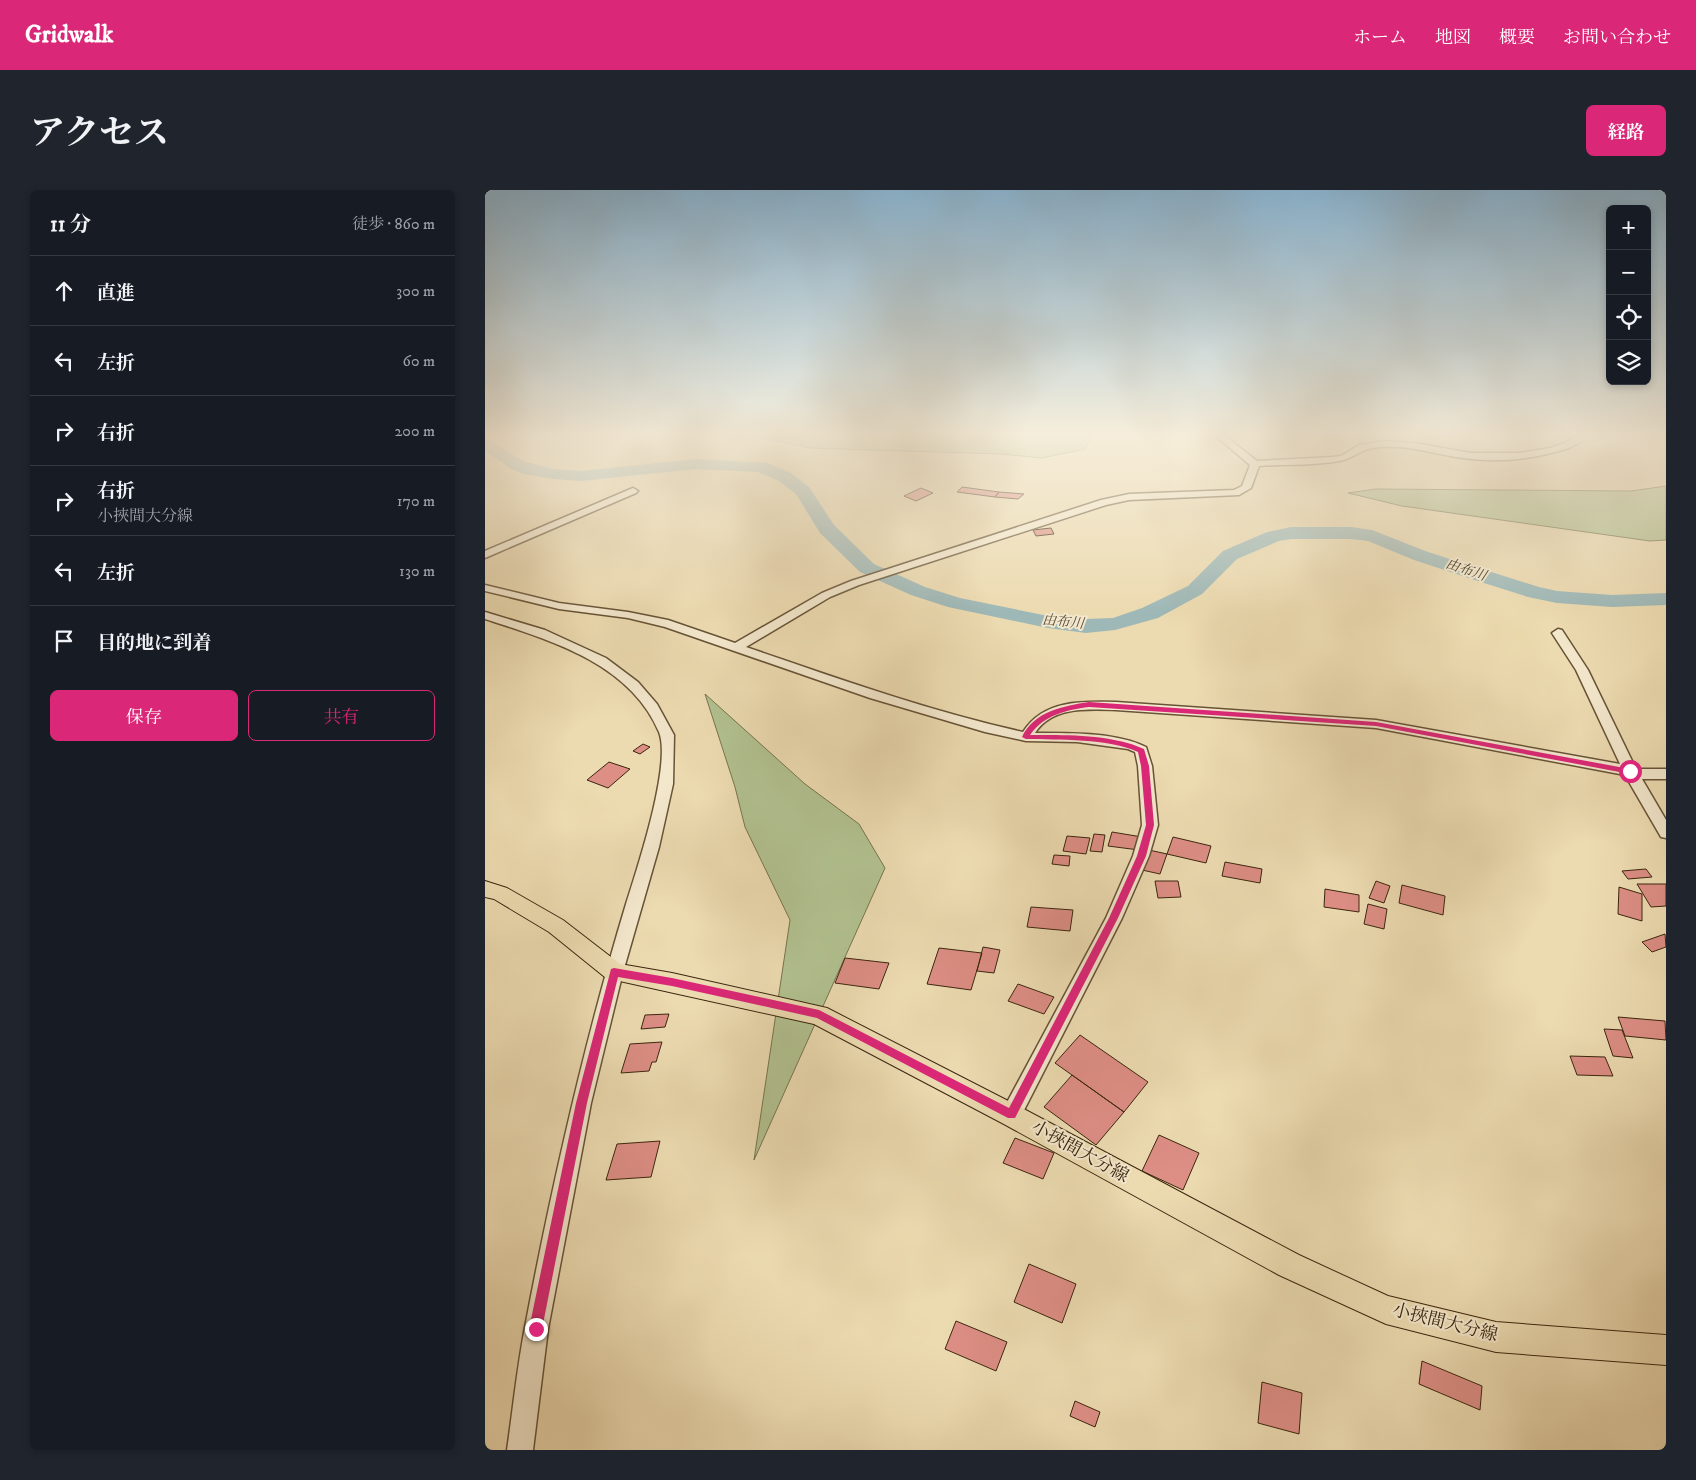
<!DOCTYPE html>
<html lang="ja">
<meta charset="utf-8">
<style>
:root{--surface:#171b24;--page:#20242c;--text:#f1f3f6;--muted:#9ea1a6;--line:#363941;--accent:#db2777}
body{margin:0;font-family:"IM FELL DW Pica","Noto Serif JP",serif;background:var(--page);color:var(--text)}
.controls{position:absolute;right:15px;top:15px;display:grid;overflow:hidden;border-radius:8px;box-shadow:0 2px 8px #0003}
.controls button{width:45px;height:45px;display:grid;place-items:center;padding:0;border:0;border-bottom:1px solid var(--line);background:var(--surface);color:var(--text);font:25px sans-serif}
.stop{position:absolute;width:15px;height:15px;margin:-11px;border:4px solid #db2777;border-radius:50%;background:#fff}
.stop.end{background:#db2777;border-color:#fff;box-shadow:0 1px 5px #0008}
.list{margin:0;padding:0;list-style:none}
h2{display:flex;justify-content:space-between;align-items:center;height:65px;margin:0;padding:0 20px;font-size:21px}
h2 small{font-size:16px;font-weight:400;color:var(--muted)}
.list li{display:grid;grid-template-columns:32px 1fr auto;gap:15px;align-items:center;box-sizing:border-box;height:70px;padding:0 20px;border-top:1px solid var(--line)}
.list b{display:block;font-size:19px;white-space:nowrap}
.list p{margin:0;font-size:16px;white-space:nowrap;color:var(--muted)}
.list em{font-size:16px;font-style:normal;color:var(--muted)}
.actions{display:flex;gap:10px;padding:15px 20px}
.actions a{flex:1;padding:11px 0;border:1px solid var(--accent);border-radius:8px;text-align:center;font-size:18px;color:var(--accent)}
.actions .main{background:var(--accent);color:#fff}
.icon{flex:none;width:28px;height:28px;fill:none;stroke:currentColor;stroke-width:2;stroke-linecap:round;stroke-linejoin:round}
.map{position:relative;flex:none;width:1181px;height:1260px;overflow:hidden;border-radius:8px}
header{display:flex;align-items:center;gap:30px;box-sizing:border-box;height:70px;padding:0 25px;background:var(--accent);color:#fff}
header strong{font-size:24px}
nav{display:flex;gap:28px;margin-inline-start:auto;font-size:18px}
.intro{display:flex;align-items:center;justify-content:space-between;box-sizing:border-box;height:120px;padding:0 30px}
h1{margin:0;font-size:35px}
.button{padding:12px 22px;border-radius:8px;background:var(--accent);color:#fff;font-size:18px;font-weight:700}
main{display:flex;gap:30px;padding:0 30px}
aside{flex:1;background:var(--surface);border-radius:8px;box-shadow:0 2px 8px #0003}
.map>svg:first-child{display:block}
.green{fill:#b2c190;stroke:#76744f}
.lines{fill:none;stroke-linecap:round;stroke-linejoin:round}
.river{fill:#9eb8b7;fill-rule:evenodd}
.building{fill:#dd8e85;stroke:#3b260e}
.minor-casing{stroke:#675336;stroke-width:3}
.major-casing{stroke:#3b260e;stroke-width:2}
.minor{fill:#f3e7cc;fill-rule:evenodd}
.major{fill:#ecdab0;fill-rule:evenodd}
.route{fill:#db2777}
.labels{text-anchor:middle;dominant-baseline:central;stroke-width:4;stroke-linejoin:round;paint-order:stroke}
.far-water-label{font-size:14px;font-style:italic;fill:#544a38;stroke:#f3e7cc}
.near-street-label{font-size:18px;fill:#3b260e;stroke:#f3e7cc}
</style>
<header>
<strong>Gridwalk</strong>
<nav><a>ホーム</a><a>地図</a><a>概要</a><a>お問い合わせ</a></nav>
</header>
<div class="intro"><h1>アクセス</h1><a class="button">経路</a></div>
<main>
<aside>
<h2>11 分<small>徒歩 · 860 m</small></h2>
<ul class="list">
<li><svg class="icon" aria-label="ahead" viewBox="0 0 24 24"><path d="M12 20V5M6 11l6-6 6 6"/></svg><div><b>直進</b></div><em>300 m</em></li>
<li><svg class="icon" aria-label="left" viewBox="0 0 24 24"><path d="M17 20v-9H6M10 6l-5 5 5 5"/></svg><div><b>左折</b></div><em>60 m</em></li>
<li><svg class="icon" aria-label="right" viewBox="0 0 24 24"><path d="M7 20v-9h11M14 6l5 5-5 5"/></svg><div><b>右折</b></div><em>200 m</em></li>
<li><svg class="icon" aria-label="right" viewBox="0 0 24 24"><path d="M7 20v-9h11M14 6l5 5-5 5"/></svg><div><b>右折</b><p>小挾間大分線</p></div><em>170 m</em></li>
<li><svg class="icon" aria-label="left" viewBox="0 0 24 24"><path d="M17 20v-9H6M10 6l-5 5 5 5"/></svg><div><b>左折</b></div><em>130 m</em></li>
<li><svg class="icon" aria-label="arrive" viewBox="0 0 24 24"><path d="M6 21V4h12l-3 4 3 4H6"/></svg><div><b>目的地に到着</b></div></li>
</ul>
<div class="actions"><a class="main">保存</a><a>共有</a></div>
</aside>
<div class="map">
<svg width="1181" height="1260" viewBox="0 0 1181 1260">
<rect width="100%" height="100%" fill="#ecdab0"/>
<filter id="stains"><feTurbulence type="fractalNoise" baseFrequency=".004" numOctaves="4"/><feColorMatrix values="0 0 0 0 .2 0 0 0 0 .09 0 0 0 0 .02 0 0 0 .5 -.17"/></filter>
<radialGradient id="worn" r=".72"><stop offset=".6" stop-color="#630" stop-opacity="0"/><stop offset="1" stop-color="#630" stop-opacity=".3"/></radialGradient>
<!-- green -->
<path class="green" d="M267 246H606L600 259 557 268 516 264 325 258Z
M1181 296V350L1165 351 917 316 863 303 891 299 1146 301Z
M220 504 320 594 374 634 400 678 269 970 305 730 260 637 250 597Z"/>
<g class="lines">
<!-- river -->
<path class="river" d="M0 249 6 251 38 271 68 279 96 281 211 269 282 273 306 283 324 297 349 335 389 374 440 397 475 408 563 426 601 429 628 428 657 418 703 396 738 361 782 342 806 337H866L887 340 943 362 1054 397 1072 401 1127 405 1181 403V415L1127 417 1072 413 1043 407 999 393 929 370 883 351 866 349H806L794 351 752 369 717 404 673 428 630 440 601 443 563 438 463 417 426 405 375 382 335 343 311 304 294 291 273 282 211 279 96 291 68 289 39 284 26 279 0 261Z"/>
</g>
<!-- building -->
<path class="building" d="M477 297 514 302 510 307 472 302Z
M436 298 448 303 431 311 419 306Z
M514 302 539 304 533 309 510 307Z
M566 338 569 344 551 346 548 340Z
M158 554 165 557 155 564 148 561Z
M124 572 145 579 123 598 102 590Z
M627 642 657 647 654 660 623 656Z
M609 644 620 645 617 662 605 661Z
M582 646 605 648 601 664 578 661Z
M688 647 726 656 721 673 682 664Z
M664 660 682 664 675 684 657 680Z
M569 665 585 666 584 676 567 674Z
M740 672 777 679 775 693 737 686Z
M1161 679 1167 687 1143 689 1137 681Z
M670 691H693L696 707 673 708Z
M891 691 905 696 899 713 884 708Z
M1152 694H1181V716L1166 717Z
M917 695 960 706 958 725 914 713Z
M1134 697 1157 704V731L1133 724Z
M840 699 874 705V722L839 717Z
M883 714 902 719 899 739 879 734Z
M546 717 588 720 585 741 542 737Z
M1180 744 1181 757 1167 762 1157 752Z
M498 757 515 760 509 783 492 781Z
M454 758 497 763 486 800 442 794Z
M360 768 404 773 394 799 350 793Z
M533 794 569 807 559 824 523 811Z
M184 824 180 837 156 839 160 825Z
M1133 827 1180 831 1181 850 1140 846Z
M1119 839 1137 840 1148 868 1128 866Z
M595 845 663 892 639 922 570 873Z
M177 852 171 872H167L164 881 136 883 145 854Z
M1085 866 1120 867 1128 886 1092 885Z
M587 885 639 922 611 955 559 917Z
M674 945 714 963 698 1000 657 981Z
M530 948 569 963 558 989 518 973Z
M175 951 166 987 121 990 132 954Z
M544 1074 591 1094 577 1133 529 1112Z
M471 1131 522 1152 511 1181 460 1159Z
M937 1171 997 1196 995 1220 934 1194Z
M777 1192 817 1203 814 1244 773 1233Z
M590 1211 615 1222 610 1237 585 1226Z"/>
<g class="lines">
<!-- minor casing -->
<g class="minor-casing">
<path id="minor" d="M731 246H740L772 271 847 267 856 266 874 255 899 251 929 253 986 263H1035L1065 258 1080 253 1092 246H1100V248C1091 257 1075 261 1062 264 1033 271 1001 272 971 267 946 263 922 255 896 257 876 258 870 268 854 271 827 276 800 274 774 276L766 298 754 305 644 310 621 315 374 395 345 407 261 457C352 488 443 521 538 542 558 510 596 511 631 512L891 530 1135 574 1091 480 1067 443 1073 439 1077 440 1103 480 1151 579H1181V589H1157L1181 630V648L1176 647 1140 585 891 538 631 520C603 519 567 516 550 543 584 543 631 542 661 557L667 576 673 635 664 666 637 728 533 932 526 934 519 932 516 925 519 918 621 728 648 666 657 635 653 576 650 562 643 559 592 552 541 551 500 542 385 508 180 437 143 428 74 419 0 401V395L74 413 143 422 183 430 250 453 337 403 366 391 616 310 644 304 749 300 757 296 765 275Z
M148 298 153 301 151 303 0 368V361Z
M0 422 60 440 121 468 153 492 172 514 189 545 188 594 174 657 138 782 106 913 63 1139 48 1260H22C28 1219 32 1178 40 1137 67 995 99 853 141 714 152 679 187 574 174 542 145 473 65 450 0 429Z"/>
</g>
<!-- major casing -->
<g class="major-casing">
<path id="major" d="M0 691 22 698 78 730 135 774 187 783 342 818 535 917 814 1065 903 1106 1011 1132 1181 1145V1175L1011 1162 901 1134 794 1085 517 933 329 834 121 788 64 742 9 709 0 707Z"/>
</g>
<!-- minor -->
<use href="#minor" class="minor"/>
<!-- major -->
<use href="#major" class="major"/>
</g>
<!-- sky -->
<linearGradient id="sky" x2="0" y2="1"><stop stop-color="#8ab6d4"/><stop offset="0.58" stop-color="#f6eedb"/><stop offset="1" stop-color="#f6eedb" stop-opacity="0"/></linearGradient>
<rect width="1181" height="422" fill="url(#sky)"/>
<!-- route -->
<path class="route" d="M604 512 891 532 1145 579 1149 581 1145 584 891 536 604 517C581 520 559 525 545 545 581 545 626 544 659 559L664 576 669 635 661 666 633 728 530 928H523L332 828 187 796 133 787 102 913 57 1139 55 1143 51 1145 46 1143 44 1139 91 913 126 779 129 778 187 788 334 820 524 918 624 728 652 666 661 635 656 576 653 562C623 548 574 550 541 549L537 547C549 521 579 516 604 512Z"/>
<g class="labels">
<!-- far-water labels -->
<g class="far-water-label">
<text transform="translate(981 380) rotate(19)">由布川</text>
<text transform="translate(578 432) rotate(6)">由布川</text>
</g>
<!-- near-street labels -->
<g class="near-street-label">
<text transform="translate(595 962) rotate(29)">小挾間大分線</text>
<text transform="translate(960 1133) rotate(14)">小挾間大分線</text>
</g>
</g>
<rect width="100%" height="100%" filter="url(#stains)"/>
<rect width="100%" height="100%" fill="url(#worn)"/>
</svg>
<div class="controls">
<button>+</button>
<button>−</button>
<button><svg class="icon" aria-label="locate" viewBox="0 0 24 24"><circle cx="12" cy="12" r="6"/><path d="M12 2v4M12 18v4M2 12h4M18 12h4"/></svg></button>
<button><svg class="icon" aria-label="layers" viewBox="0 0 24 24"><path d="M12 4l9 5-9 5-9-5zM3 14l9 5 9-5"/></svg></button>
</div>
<div class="stop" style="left:1145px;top:581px"></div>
<div class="stop end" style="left:51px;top:1139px"></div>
</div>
</main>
